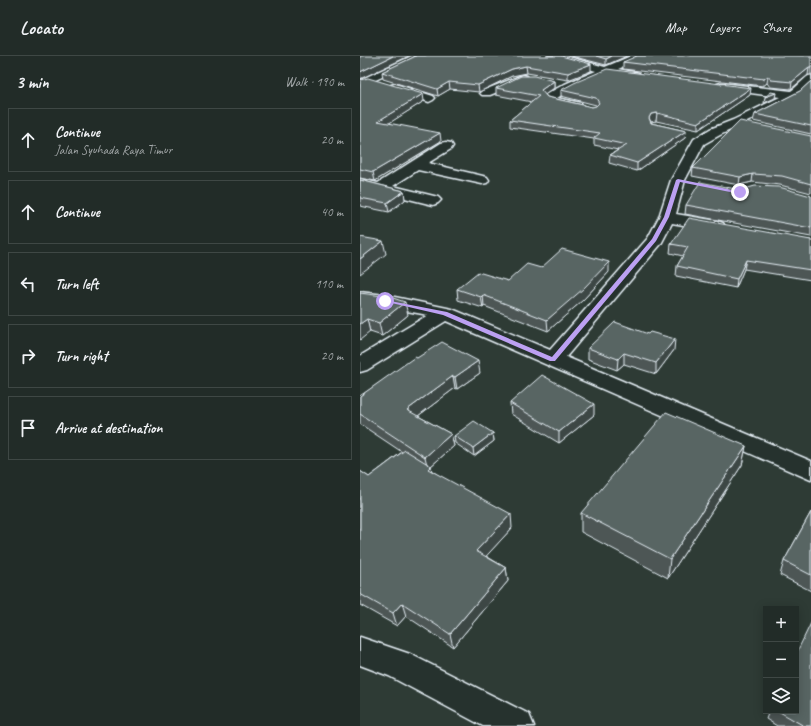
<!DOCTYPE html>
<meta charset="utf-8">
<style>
:root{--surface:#222c28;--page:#2e3834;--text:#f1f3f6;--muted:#a2a7a8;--line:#3f4845}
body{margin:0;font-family:Caveat,sans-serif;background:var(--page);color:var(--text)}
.controls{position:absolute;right:12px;bottom:12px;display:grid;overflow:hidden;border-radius:0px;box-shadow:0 2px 10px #0003}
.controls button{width:36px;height:36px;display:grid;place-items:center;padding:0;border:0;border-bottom:1px solid var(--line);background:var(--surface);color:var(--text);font:20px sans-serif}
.stop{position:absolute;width:12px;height:12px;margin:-9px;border:3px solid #bca0f2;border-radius:50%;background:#fff}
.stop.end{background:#bca0f2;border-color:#fff;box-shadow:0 1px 4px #0008}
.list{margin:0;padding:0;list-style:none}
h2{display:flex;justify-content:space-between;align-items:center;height:52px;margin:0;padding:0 16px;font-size:17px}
h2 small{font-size:13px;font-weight:400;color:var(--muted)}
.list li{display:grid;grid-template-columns:26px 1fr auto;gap:12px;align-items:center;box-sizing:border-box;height:64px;margin:0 8px 8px;padding:0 8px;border:1px solid var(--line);border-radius:0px}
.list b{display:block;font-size:15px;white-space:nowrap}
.list p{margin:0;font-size:13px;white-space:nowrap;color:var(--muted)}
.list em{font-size:13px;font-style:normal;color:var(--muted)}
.icon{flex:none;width:22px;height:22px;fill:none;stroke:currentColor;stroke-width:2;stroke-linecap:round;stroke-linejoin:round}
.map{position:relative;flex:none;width:451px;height:670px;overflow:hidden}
header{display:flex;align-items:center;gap:24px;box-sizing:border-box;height:56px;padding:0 20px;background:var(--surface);border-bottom:1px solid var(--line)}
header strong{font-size:19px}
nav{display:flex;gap:22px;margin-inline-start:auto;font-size:14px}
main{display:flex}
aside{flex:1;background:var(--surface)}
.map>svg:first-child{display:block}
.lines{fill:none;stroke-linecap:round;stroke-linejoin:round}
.minor-casing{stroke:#e8f1f8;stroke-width:3}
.minor{fill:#26332d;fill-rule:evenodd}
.wall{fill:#4d5755;stroke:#e8f1f8}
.shaded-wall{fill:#3e4745;stroke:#e8f1f8}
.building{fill:#596563;stroke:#e8f1f8}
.route{fill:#bca0f2}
</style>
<header>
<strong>Locato</strong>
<nav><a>Map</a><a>Layers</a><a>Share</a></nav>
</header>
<main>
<aside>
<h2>3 min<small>Walk · 190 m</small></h2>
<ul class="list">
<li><svg class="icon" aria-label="ahead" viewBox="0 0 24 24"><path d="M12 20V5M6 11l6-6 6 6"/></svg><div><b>Continue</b><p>Jalan Syuhada Raya Timur</p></div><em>20 m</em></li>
<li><svg class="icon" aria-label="ahead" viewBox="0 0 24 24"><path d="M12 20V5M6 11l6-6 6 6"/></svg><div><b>Continue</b></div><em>40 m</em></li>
<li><svg class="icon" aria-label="left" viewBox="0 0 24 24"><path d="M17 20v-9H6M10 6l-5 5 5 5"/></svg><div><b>Turn left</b></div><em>110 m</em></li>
<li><svg class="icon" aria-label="right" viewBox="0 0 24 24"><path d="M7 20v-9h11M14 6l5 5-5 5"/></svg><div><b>Turn right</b></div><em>20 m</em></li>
<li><svg class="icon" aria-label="arrive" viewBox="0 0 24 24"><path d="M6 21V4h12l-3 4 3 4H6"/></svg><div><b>Arrive at destination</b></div></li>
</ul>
</aside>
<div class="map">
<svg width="451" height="670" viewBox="0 0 451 670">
<rect width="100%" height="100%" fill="#2e3b35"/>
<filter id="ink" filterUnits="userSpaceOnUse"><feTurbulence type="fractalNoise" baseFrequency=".025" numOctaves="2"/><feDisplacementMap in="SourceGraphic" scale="8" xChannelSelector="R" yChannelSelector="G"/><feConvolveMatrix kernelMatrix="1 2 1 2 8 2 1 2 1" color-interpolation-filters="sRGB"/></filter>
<g filter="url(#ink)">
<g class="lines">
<!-- minor casing -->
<g class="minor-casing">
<path id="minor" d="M52 0H65L64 2 0 31V24Z
M188 0H205L245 11 271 0H285L284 2 258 13 279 17 280 19 279 21 275 22 247 18 213 32 197 42 221 47 223 50 221 53 217 54 188 47 183 41 185 39 205 28 236 15 189 2Z
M163 19 167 20 169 22 167 24 130 39H122L120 37 122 35Z
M451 19V29L438 41 360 79 344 88 325 124 316 158 357 165 363 167 365 170 363 173 357 175 312 167 301 188 206 301 451 405V424L86 265 7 314 0 316V300L68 259 25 251 0 248V236L25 239 92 253 190 294 288 182 299 161 311 124 334 83 350 73 373 64 420 41 361 33 357 32 355 30 357 28 361 27 431 35C437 31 446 20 451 19Z
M35 28 73 40 75 42 73 44 69 46 31 33 29 31 31 29Z
M86 86 91 87 93 90 91 93 68 107 127 121 129 124 127 127 122 128 58 114 33 130 78 141 81 144 78 147 73 149 0 131V123L18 127 81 87Z
M0 581 50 598 169 658 174 670H123L29 620 0 609Z"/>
</g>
<!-- minor -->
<use href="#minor" class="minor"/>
</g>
<!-- wall -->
<path class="wall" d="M56 0 231 15 208 24 167 17 152 20 119 36 90 33 78 40 23 23 22 16Z
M211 0H267L246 9Z
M451 0V19H448L431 33 410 31 407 27 403 30 263 13V6Z
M0 24 64 45 29 67 81 85 15 125 0 122Z
M194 25V32L185 38 187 41 232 51 237 50 236 49 201 40V34L390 39 338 74 296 65 291 66V67L326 75 325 82 277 115 249 107 250 99 258 94 234 89V83L150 71V64L172 46 136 39V32Z
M451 25V78L393 65 395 58 440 35Z
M451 80V137L420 129 392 126 379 129 332 120 333 112Z
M0 124 44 135 45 144 29 156 0 150Z
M381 134 451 140V181L325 158 326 149Z
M451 184V224L384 213 376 232 316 220 317 210 323 200 310 197 311 188Z
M181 212 249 216 223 244 188 275 124 250 123 252 98 244 97 233 148 225Z
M0 237 48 259 22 280 10 276Z
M228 292 314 294 296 318 264 308 257 314 228 303Z
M57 302 120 317 97 333 95 332 58 360 91 378 94 390 71 410V414L152 472 126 500 146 512 148 525 93 591 46 560 37 570 0 549V415L9 421 42 396 0 368V340Z
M150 347 234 359 199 387 151 358Z
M133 377 134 385 114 400 95 387 94 380Z
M386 390 382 409 308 522 221 476V457Z
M451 456V535L420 519 424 505Z
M409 655H436L451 670H417L406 663Z"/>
<!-- shaded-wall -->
<path class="shaded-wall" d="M33 0H49L0 23V16Z
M252 0H267L246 9V3Z
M231 8V15L208 24V17Z
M166 10 167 17 152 20 119 36 118 29 152 13Z
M449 12 448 19 431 33 432 26Z
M408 20 407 27 403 30 404 23Z
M194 25V32L182 41 181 34Z
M89 26 90 33 78 40 77 33Z
M391 32 390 39 338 74V67Z
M416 37 415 42 404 47 405 41Z
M63 38 64 45 20 73 18 65Z
M297 57 296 65 291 66 289 62 291 58Z
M326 75 325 82 277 115V107Z
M80 77 81 85 15 125 13 116Z
M393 118 392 126 379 129 380 121Z
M44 135 45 144 29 156 27 147Z
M23 185 26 198 0 218V203Z
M386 204 384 213 376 232 377 223Z
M249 206V216L223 244 188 275 187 264Z
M123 239 124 250 123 252 121 241Z
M45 246 48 259 22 280 19 267Z
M7 263 10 276 0 284V268Z
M315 283 314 294 296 318V307Z
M264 297V308L257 314 258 303Z
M118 305 120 317 97 333 95 321Z
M93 320 95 332 50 366 47 354Z
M234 348V359L199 387V376Z
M133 377 134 385 114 400 113 392Z
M91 378 94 390 71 410 73 424 68 413 65 401Z
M386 390 382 409 308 522 310 503Z
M151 458 152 472 119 508 116 495Z
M146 512 148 525 93 591 90 578Z
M42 547 46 560 37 570 33 557Z"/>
<!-- building -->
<path class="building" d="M0 0H33L0 16Z
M56 0H201L231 8 208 17 166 10 152 13 118 29 89 26 77 33 22 16Z
M236 0H252L246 3Z
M277 0H451V12H449L432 26 411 24 408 20 404 23 263 6Z
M247 13 391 32 338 67 297 57 291 58 289 62 291 67 326 75 277 107 250 99 267 89 234 82 240 77 150 64 179 40 136 32 161 20H174L194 25 181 34 187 41 232 51 236 50 239 47 236 42 201 34 214 27Z
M8 22 63 38 18 65 80 77 13 116 0 113V24Z
M451 25V70L395 58 440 35Z
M411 36 416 37 405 41Z
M380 65 451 80V128L422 120 393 118 380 121 333 112Z
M0 124 44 135 27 147 0 142Z
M340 126 381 134 395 130 419 131 451 140V172L326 149Z
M329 162 451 184V214L386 204 377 223 317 210 328 191 311 188Z
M0 181 23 185 0 203Z
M202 193 249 206 223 233 187 264 123 239 121 241 97 233 118 216 148 225 167 208 181 212Z
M0 237 30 241 45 246 19 267 7 263 0 268Z
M255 266 288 278 290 276 315 283 296 307 264 297 258 303 228 292Z
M82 286 118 305 95 321 93 320 47 354 91 378 65 401 0 358V340L55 301 57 302Z
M182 319 234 348 199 376 150 347Z
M306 356 386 390 310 503 221 457Z
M114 365 133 377 113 392 94 380Z
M45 394 71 410 68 413 151 458 116 495 146 512 90 578 42 547 33 557 0 538V415L9 421Z
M451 456V519L424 505Z
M451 567V670H444L418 655H436V598Z"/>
</g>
<!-- route -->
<path class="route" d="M318 123 382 136 380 138 320 126 309 161 296 185 195 305H190L83 259 23 245 25 244 87 256 192 301 292 183 304 161 316 124Z"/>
</svg>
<div class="controls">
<button>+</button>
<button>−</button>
<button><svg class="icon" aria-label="layers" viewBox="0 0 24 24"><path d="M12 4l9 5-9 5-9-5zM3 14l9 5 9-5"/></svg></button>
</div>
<div class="stop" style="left:25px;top:245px"></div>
<div class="stop end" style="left:380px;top:136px"></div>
</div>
</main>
